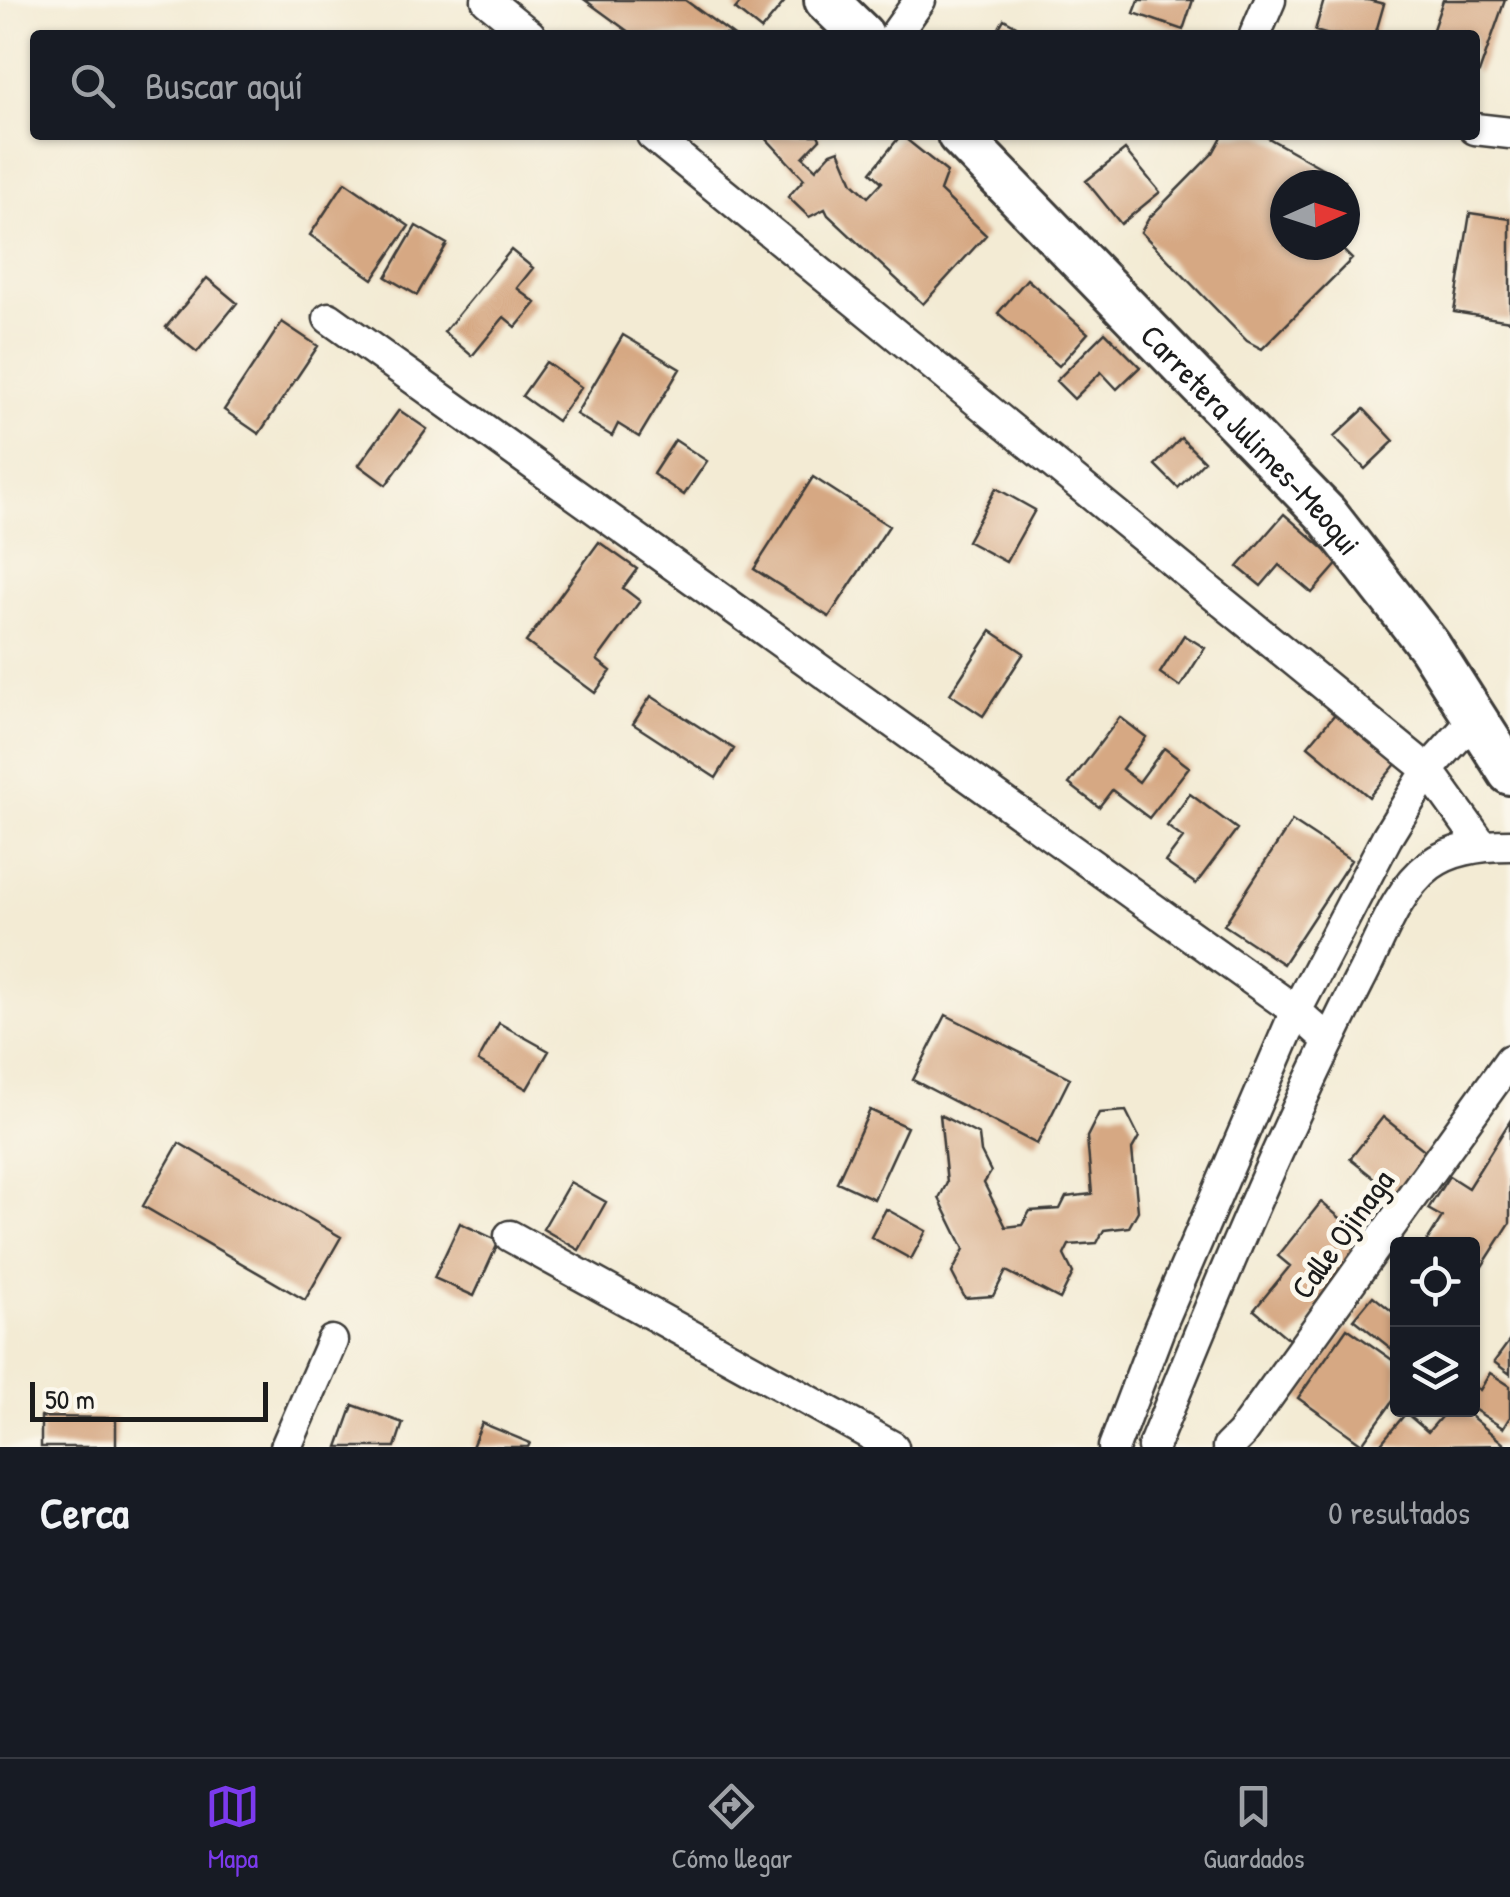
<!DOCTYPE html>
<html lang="es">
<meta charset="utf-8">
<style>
:root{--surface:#171b24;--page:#20242c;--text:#f1f3f6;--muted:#9ea1a6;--line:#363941;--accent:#7c3aed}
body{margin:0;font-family:"Patrick Hand",sans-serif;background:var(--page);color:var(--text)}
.controls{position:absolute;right:30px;bottom:30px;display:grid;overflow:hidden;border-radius:10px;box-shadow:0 2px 8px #0004}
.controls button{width:90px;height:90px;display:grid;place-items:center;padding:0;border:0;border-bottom:2px solid var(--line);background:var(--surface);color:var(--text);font:50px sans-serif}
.compass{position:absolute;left:1270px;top:170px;width:90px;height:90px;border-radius:50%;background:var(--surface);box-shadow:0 2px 8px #0004;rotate:87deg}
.scale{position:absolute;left:30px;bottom:25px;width:238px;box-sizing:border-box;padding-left:10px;border:5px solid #1c1c1c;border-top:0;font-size:28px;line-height:35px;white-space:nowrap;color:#1c1c1c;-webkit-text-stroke:8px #fbf7ec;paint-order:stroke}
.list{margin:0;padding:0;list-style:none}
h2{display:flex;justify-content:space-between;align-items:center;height:130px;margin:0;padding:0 40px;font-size:42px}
h2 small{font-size:32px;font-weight:400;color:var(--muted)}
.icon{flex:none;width:55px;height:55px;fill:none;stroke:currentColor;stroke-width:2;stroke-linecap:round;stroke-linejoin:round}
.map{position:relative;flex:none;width:1510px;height:1447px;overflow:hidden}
.search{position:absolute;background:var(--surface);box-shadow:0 2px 8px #0004;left:30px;right:30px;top:30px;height:110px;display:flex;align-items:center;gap:25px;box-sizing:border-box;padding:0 35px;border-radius:10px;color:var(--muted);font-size:38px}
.sheet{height:310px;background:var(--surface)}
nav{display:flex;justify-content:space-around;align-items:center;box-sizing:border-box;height:140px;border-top:2px solid var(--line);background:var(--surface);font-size:28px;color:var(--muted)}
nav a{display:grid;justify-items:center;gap:5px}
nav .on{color:var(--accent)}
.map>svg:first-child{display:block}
.building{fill:#d6a883}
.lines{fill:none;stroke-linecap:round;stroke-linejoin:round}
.street-casing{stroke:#3c3b38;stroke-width:35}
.secondary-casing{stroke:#3c3b38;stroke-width:48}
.street{stroke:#fff;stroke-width:30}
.secondary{stroke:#fff;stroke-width:42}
.labels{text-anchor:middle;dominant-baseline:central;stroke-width:10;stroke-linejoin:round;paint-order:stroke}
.street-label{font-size:32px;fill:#1c1c1c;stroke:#fbf7ec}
</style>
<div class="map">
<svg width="1510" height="1447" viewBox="0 0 1510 1447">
<rect width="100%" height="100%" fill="#fbf7ec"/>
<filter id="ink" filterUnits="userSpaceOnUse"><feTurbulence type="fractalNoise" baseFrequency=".01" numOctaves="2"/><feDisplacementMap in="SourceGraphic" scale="20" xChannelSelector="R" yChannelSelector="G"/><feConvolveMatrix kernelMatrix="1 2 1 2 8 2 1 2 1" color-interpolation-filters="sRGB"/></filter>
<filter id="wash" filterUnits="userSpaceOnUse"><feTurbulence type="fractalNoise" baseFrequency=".0048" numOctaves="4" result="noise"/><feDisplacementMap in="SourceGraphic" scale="40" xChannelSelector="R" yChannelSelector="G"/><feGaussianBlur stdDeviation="2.25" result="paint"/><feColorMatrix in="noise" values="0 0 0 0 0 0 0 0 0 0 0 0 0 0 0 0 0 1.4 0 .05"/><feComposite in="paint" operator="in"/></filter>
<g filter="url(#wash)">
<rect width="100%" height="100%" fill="#f3ebd4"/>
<g id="blocks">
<!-- building -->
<path class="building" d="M585 0H685L733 35H633Z
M743 0H786L761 30 735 9Z
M1139 0H1193L1183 30 1134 13Z
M1324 0H1368L1384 4 1375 35H1329L1315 31Z
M1443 0H1505L1479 73 1475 71V35H1431Z
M1004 19 1032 35H995Z
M763 135H818L820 139 803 157 816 169 831 153 839 150 853 183 868 197 882 182 871 172 901 135 947 172 940 191 986 235 923 304 828 215 825 209 809 217 788 197 804 179Z
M1223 135H1263L1345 181 1343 185H1285V245H1338L1352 259 1262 349 1247 341 1141 232 1149 218 1213 153Z
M1125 150 1160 192 1121 224 1086 181Z
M345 182 409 226 373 279 310 235Z
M1470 213 1510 219V321L1454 312Z
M416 226 447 244 417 295 386 277Z
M511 250 533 268 517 288 536 303 516 327 504 317 472 356 444 332Z
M207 278 237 303 197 352 166 327Z
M1027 279 1088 333 1059 366 998 313Z
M282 322 318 346 259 434 224 410Z
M1105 332 1140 367 1117 389 1101 372 1074 399 1056 381Z
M623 335 680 369 639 437 618 424 612 436 576 414Z
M546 362 581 387 557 421 522 396Z
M1364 409 1394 441 1365 469 1334 437Z
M399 410 427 429 386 485 359 465Z
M1181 438 1204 461 1178 488 1155 465Z
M675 440 707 461 684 495 653 474Z
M813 477 889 526 829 617 754 569Z
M996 488 1035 510 1006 562 967 541Z
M1284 514 1339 562 1312 593 1279 565 1261 586 1238 567Z
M599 542 637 569 623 588 640 601 597 660 611 671 595 693 526 642Z
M991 631 1024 653 983 716 950 694Z
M1184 635 1205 648 1180 687 1160 673Z
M651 696 734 749 716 778 633 724Z
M1340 708 1400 759 1369 797 1308 746Z
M1120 717 1146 737 1122 769 1139 782 1164 748 1189 767 1149 818 1112 790 1099 807 1069 784Z
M1190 794 1237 829 1196 884 1165 862 1183 838 1167 826Z
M1292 821 1351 860 1283 964 1224 925Z
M946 1015 1070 1078 1037 1144 913 1080Z
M499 1023 549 1051 527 1089 478 1061Z
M870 1110 907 1127 874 1199 837 1182Z
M1126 1111 1139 1137 1132 1149 1138 1211 1129 1227 1104 1230 1097 1243 1069 1245 1064 1255 1073 1273 1060 1299 1006 1271 993 1296 965 1298 952 1273 964 1249 939 1198 947 1183 940 1115 979 1135 981 1152 991 1172 984 1183 1006 1227 1022 1225 1030 1211 1060 1209 1066 1197 1092 1194 1087 1137 1099 1113Z
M1383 1117 1432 1156 1399 1198 1350 1159Z
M1510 1121V1223L1472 1282V1244H1425L1442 1217 1428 1209 1449 1176 1468 1188Z
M179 1143 341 1237 305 1300 143 1206Z
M570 1182 606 1202 579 1250 543 1229Z
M1321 1202 1371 1244 1292 1342 1254 1310 1290 1266 1278 1256Z
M886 1209 926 1231 911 1259 871 1237Z
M460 1223 499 1241 474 1296 434 1278Z
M1373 1296 1398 1316V1354L1354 1319Z
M1347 1328 1398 1364V1394L1362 1444 1298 1398Z
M1510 1340V1374L1494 1362Z
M1490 1373 1510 1386V1417L1503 1428 1472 1408V1385L1480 1390Z
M353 1405 403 1423 395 1447H338Z
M1447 1410H1464L1505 1445 1378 1447 1406 1413 1428 1432Z
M41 1417 116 1418V1447H41Z
M482 1423 530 1443 528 1447H472Z"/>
</g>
</g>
<g filter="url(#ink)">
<use href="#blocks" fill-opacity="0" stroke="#3c3b38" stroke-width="2.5"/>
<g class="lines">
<!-- street casing -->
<g class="street-casing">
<path id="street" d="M487 0 530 35
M895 35 920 0
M1255 35 1270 0
M1475 129 1510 133
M652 135 1428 770 1482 845
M329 318 1296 1011 1329 1041
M510 1236 893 1447
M286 1447 332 1341
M1114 1447 1159 1329 1296 1011 1387 837 1428 770 1475 718
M1153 1447C1217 1289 1282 1133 1359 981 1379 944 1395 891 1430 865 1453 848 1483 845 1510 845
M1228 1447 1241 1434 1510 1060"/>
</g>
<!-- secondary casing -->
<g class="secondary-casing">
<g id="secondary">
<path d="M826 0 862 35"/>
<path id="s1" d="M959 135 1326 514 1429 646 1510 773"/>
</g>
</g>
<!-- street -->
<use href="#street" class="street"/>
<!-- secondary -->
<use href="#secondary" class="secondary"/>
</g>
</g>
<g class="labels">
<!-- street labels -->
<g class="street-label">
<text stroke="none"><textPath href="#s1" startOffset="422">Carretera Julimes-Meoqui</textPath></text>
<text transform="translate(1342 1234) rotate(-54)">Calle Ojinaga</text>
</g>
</g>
</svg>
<div class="controls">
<button><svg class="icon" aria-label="locate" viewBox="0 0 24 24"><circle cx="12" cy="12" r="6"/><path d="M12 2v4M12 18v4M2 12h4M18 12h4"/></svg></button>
<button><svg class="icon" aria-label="layers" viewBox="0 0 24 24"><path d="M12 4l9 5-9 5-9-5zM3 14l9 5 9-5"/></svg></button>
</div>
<svg class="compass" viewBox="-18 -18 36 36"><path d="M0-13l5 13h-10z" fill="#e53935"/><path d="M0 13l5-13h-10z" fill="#9ea1a6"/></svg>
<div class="scale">50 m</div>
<div class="search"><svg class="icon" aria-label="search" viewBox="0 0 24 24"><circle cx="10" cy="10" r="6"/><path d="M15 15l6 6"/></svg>Buscar aquí</div>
</div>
<section class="sheet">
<h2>Cerca<small>0 resultados</small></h2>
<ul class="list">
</ul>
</section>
<nav>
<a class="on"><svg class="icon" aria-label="map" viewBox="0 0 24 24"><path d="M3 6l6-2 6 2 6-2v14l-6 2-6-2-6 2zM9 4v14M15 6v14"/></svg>Mapa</a>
<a><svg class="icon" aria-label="directions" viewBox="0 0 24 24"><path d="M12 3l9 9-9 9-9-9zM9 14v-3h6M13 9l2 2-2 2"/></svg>Cómo llegar</a>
<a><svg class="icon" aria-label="saved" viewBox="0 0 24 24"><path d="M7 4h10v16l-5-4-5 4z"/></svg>Guardados</a>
</nav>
